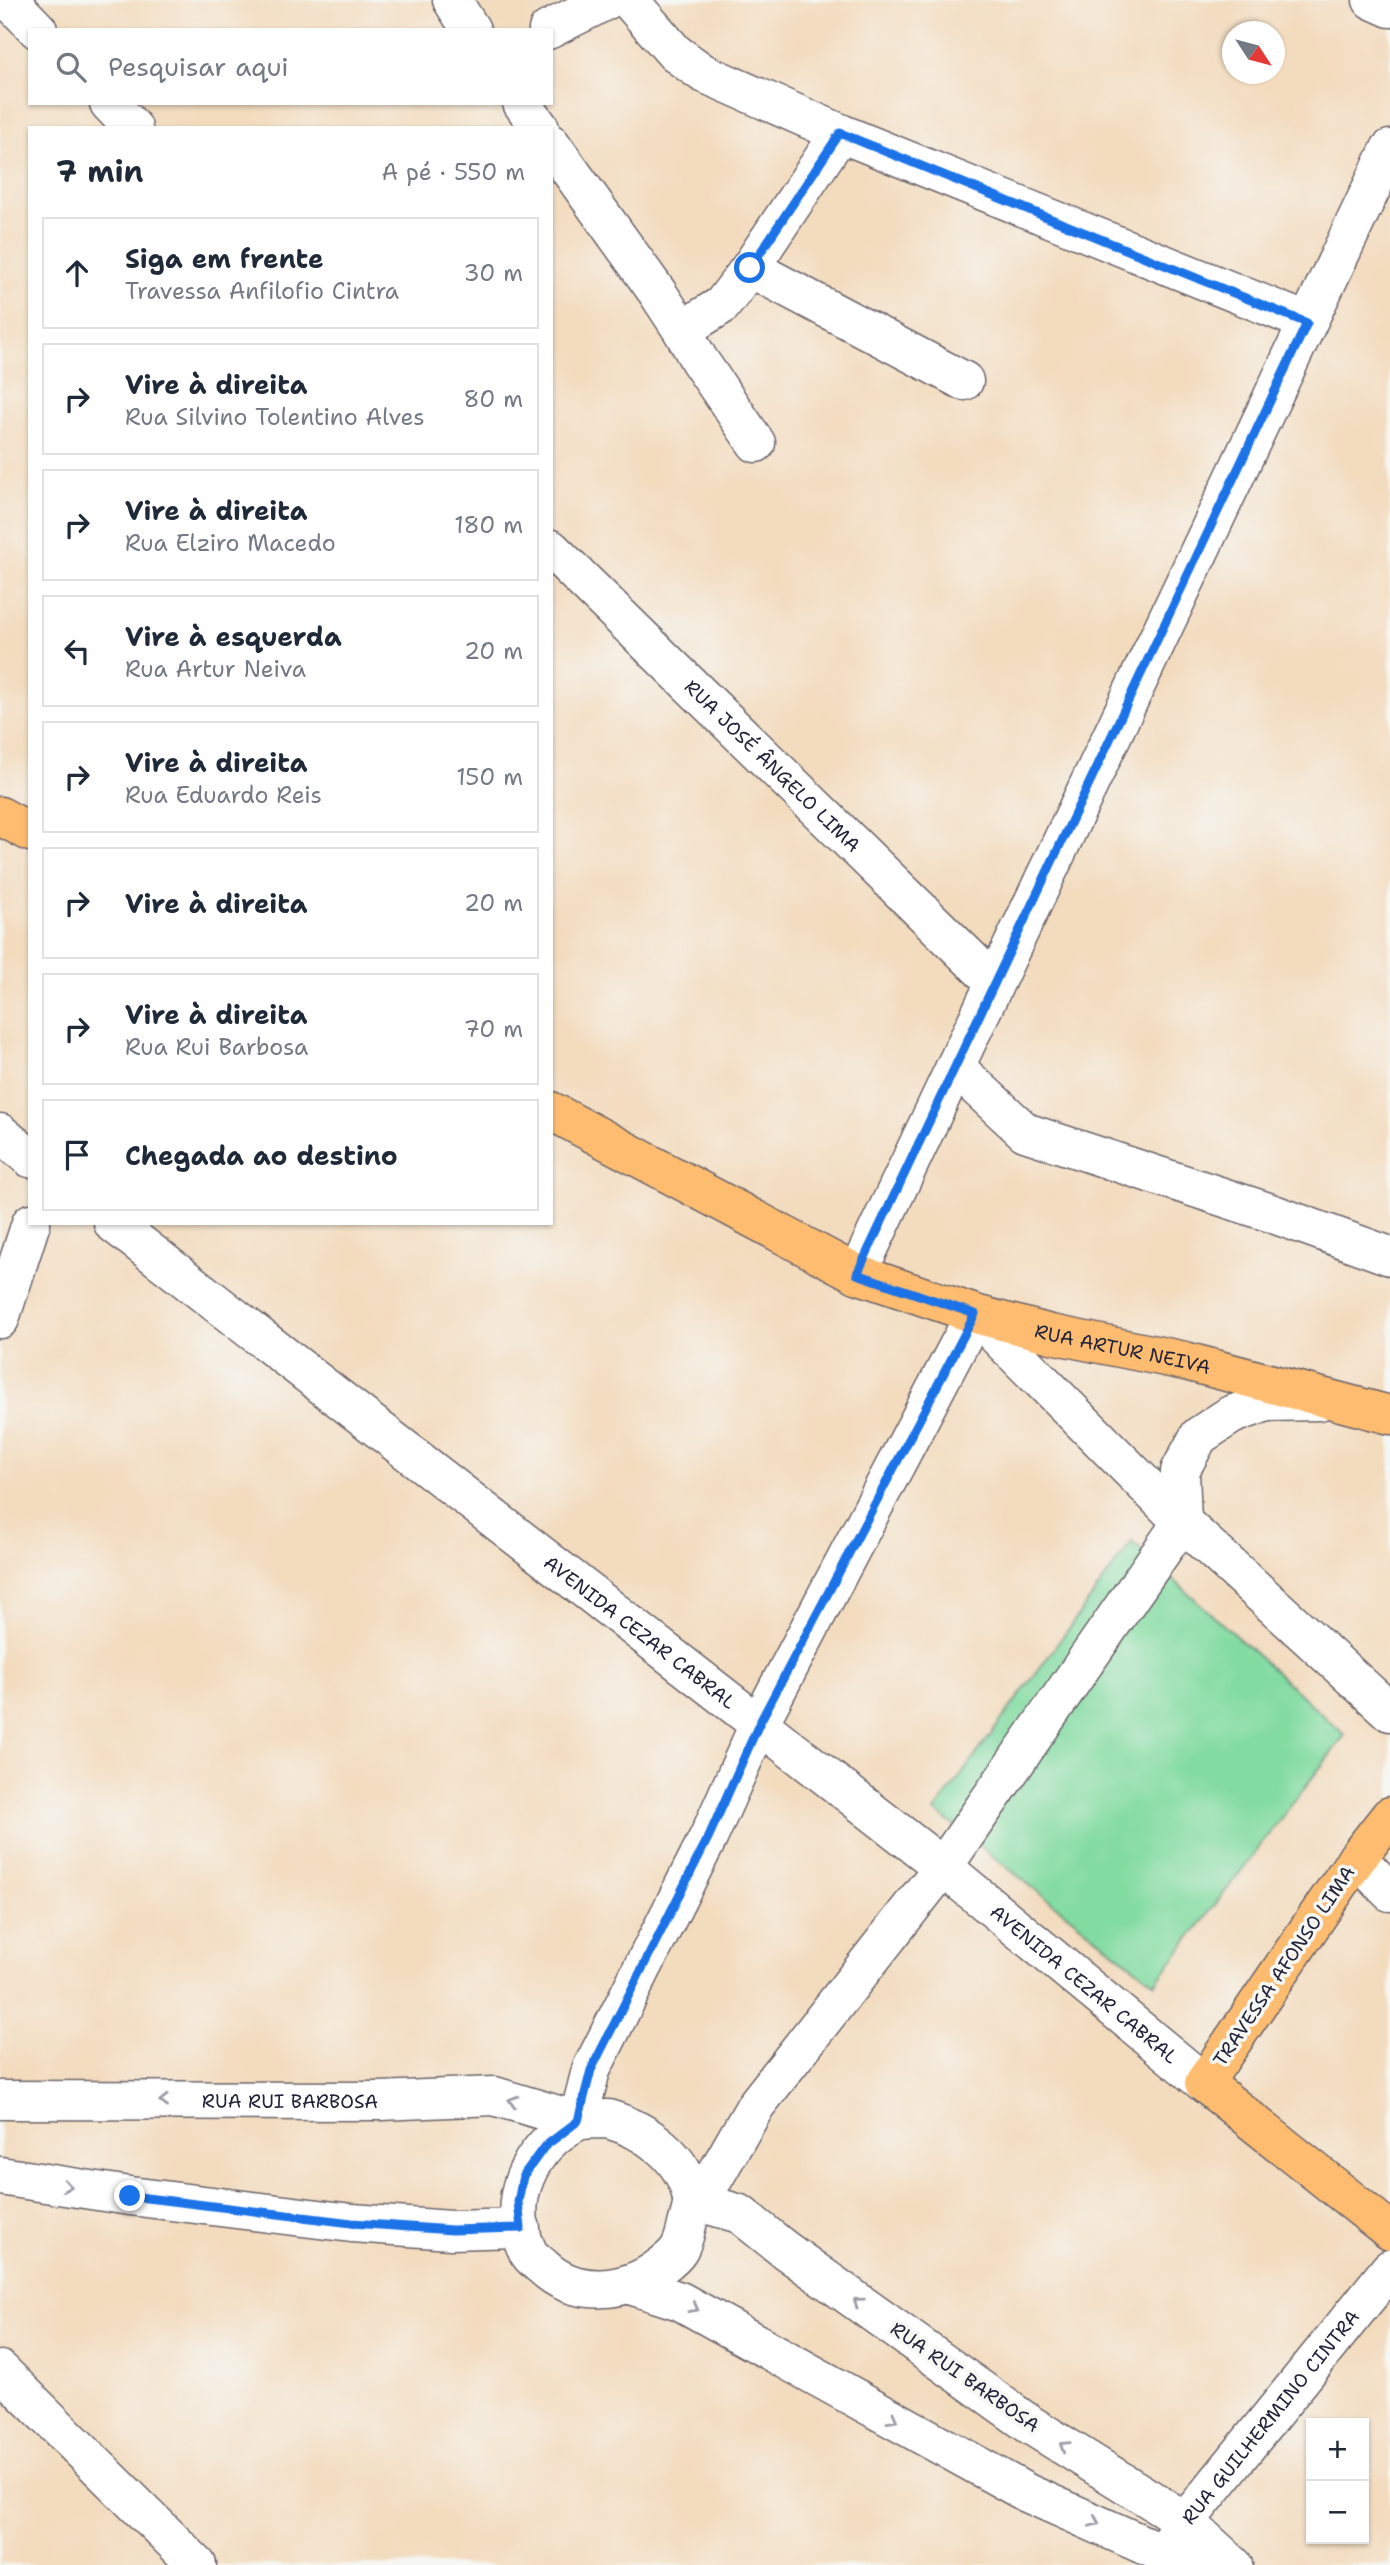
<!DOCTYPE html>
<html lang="pt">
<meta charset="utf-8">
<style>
:root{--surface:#fff;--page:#f6f6f7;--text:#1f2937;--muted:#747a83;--line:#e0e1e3}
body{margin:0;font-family:"Shantell Sans",sans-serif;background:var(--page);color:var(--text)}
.controls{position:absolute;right:21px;bottom:21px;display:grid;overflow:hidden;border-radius:0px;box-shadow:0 2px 5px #0004}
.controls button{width:63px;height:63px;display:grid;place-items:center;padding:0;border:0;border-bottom:2px solid var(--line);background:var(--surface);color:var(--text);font:35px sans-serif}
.compass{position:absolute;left:1222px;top:21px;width:63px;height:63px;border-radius:50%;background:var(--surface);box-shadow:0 2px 5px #0004;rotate:126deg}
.stop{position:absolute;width:21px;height:21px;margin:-16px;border:5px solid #1a73e8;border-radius:50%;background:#fff}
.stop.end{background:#1a73e8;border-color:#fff;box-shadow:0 2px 7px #0008}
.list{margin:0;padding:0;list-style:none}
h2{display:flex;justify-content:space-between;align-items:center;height:91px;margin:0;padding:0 28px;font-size:30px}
h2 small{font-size:23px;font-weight:400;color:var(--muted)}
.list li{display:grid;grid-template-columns:46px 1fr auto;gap:21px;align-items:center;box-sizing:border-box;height:112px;margin:0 14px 14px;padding:0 14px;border:2px solid var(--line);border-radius:0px}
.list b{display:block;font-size:26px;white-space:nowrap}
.list p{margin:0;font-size:23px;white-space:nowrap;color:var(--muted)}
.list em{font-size:23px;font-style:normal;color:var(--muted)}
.icon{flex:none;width:38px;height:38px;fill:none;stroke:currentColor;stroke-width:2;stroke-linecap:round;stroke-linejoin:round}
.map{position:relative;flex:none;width:1390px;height:2565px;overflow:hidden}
.search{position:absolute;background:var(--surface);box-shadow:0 2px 5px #0004;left:28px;top:28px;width:525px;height:77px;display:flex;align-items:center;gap:18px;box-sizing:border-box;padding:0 24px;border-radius:0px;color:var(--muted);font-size:26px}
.panel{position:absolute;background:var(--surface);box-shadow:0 2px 5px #0004;left:28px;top:126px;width:525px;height:1099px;border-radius:0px}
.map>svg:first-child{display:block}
.green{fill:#82dba1;stroke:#527e6e;stroke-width:2}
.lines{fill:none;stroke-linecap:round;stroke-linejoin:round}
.minor-casing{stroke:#6b6369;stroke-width:41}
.major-casing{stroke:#6b6369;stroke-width:41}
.minor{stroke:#fff;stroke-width:38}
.major{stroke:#fdbc70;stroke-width:38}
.oneway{stroke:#9c9ca7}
.route{stroke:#1a73e8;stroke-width:9}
.labels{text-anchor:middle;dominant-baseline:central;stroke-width:7;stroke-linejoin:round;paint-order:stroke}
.street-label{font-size:19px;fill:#22223b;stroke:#f6f6f2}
</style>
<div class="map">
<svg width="1390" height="2565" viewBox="0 0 1390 2565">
<rect width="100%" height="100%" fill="#f6f6f2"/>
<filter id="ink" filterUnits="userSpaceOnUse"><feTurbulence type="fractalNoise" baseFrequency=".0143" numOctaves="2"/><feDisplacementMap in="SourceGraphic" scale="14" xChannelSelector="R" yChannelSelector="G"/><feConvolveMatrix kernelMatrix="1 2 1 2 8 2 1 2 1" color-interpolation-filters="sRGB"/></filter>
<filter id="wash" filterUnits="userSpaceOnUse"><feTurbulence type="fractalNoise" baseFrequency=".00686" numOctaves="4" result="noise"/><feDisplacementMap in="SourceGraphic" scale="28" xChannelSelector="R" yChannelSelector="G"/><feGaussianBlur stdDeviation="1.57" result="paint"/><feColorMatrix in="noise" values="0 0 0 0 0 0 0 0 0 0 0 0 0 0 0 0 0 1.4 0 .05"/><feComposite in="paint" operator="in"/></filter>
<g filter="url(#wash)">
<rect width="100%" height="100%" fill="#f3dbbe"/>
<!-- green -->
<path class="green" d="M1132 1542 1345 1735 1155 1983 935 1811Z"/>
</g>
<g filter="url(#ink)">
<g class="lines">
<!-- minor casing -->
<g class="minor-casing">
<g id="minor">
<path d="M9 0 38 30"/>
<path d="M452 0 471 30"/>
<path d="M629 0 675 53 703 73 840 133 1307 322"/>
<path d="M1372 0 1390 8"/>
<path d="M548 30 607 0"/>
<path d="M109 103 133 128"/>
<path d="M522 103 540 128"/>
<path d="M551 144 657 292 682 330 722 305 750 268 840 133"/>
<path d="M750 268 964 381"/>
<path d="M682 330 699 360 756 443"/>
<path id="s1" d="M551 549 994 982"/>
<path d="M955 1067 1025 1132 1268 1212 1390 1256"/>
<path d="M0 1133 30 1158"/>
<path id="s2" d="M113 1223 943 1867 1204 2083"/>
<path d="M857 1274 1390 149"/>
<path d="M0 1319 31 1223"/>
<path d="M1357 1858 1390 1892"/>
<path id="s3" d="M0 2100 381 2101 494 2096 578 2121 591 2070 709 1836 759 1724 975 1314 1182 1522 1390 1712"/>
<path d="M608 2119C646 2130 685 2157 692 2199 693 2206 689 2217 687 2225 682 2248 679 2253 660 2267 626 2293 576 2298 543 2267 539 2263 531 2258 528 2252 503 2202 529 2147 576 2122 584 2118 598 2120 608 2119Z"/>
<path d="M0 2176 130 2196 352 2223 451 2230 521 2228"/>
<path d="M630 2285 680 2301 1027 2493 1189 2565"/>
<path d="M0 2370 197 2565"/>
<path id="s4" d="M1169 2542 1390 2269"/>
<path d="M1233 2565 1185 2521 1029 2424 785 2250 740 2214 692 2200 714 2178 756 2105 943 1867 1182 1522 1180 1471 1199 1436 1231 1415 1267 1402 1319 1401"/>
</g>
</g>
<!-- major casing -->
<g class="major-casing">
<g id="major">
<path d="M0 816 30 832"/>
<path id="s5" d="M551 1111 857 1274 975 1314 1051 1334 1185 1361 1390 1415"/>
<path d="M1390 1816 1357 1858 1204 2083 1390 2231"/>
</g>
</g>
<!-- minor -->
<use href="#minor" class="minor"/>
<!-- major -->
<use href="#major" class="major"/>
</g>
<!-- one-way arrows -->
<defs><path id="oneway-chevron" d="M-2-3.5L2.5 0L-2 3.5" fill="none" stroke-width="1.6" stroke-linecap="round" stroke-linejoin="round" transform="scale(1.75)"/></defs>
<g class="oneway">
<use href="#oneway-chevron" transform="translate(164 2101) rotate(-180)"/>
<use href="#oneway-chevron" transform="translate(513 2101) rotate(-163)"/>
<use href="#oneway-chevron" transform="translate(67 2186) rotate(9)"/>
<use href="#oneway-chevron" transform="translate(858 2302) rotate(-144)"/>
<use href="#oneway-chevron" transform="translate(694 2308) rotate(29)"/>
<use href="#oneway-chevron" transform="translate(893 2419) rotate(29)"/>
<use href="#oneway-chevron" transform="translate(1064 2446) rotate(-148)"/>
<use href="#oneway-chevron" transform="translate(1095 2522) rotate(23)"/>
</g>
</g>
<g class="lines" filter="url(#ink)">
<!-- route -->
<path class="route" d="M130 2196 352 2223 452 2230 521 2228 518 2202 523 2176 544 2147 578 2121 591 2070 709 1836 759 1724 975 1314 857 1274 1307 323 840 133 750 268"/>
</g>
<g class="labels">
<!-- street labels -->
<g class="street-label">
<text stroke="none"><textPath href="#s1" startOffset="310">RUA JOSÉ ÂNGELO LIMA</textPath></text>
<text stroke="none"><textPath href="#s5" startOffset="623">RUA ARTUR NEIVA</textPath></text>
<text stroke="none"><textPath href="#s2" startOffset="667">AVENIDA CEZAR CABRAL</textPath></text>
<text transform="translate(1284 1966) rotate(-56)">TRAVESSA AFONSO LIMA</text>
<text stroke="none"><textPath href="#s2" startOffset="1234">AVENIDA CEZAR CABRAL</textPath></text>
<text stroke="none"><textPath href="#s3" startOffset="290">RUA RUI BARBOSA</textPath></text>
<text transform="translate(965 2377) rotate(35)">RUA RUI BARBOSA</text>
<text stroke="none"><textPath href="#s4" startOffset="161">RUA GUILHERMINO CINTRA</textPath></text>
</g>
</g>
</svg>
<div class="controls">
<button>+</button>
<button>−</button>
</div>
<svg class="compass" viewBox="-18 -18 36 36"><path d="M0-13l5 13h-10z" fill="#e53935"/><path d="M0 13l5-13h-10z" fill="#747a83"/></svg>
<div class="stop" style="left:750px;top:268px"></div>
<div class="stop end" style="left:130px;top:2196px"></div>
<div class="search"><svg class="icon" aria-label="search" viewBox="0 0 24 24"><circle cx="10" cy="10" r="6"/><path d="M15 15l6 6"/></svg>Pesquisar aqui</div>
<section class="panel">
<h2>7 min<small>A pé · 550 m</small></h2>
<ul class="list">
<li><svg class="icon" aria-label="ahead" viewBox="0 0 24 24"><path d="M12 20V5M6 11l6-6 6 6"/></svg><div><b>Siga em frente</b><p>Travessa Anfilofio Cintra</p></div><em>30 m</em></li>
<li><svg class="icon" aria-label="right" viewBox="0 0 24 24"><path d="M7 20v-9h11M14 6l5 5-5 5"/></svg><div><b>Vire à direita</b><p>Rua Silvino Tolentino Alves</p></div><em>80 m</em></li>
<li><svg class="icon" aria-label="right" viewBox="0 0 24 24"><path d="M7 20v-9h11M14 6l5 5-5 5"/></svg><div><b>Vire à direita</b><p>Rua Elziro Macedo</p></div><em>180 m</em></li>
<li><svg class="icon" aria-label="left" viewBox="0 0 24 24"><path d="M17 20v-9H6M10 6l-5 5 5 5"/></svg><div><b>Vire à esquerda</b><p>Rua Artur Neiva</p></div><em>20 m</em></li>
<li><svg class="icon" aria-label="right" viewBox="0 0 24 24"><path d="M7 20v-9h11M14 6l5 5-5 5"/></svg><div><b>Vire à direita</b><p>Rua Eduardo Reis</p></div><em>150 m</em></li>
<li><svg class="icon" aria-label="right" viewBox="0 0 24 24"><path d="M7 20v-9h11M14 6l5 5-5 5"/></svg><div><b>Vire à direita</b></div><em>20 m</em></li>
<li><svg class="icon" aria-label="right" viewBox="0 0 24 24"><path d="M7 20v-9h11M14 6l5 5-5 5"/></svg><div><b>Vire à direita</b><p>Rua Rui Barbosa</p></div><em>70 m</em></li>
<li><svg class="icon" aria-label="arrive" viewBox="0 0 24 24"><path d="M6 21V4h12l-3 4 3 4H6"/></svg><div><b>Chegada ao destino</b></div></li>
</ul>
</section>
</div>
